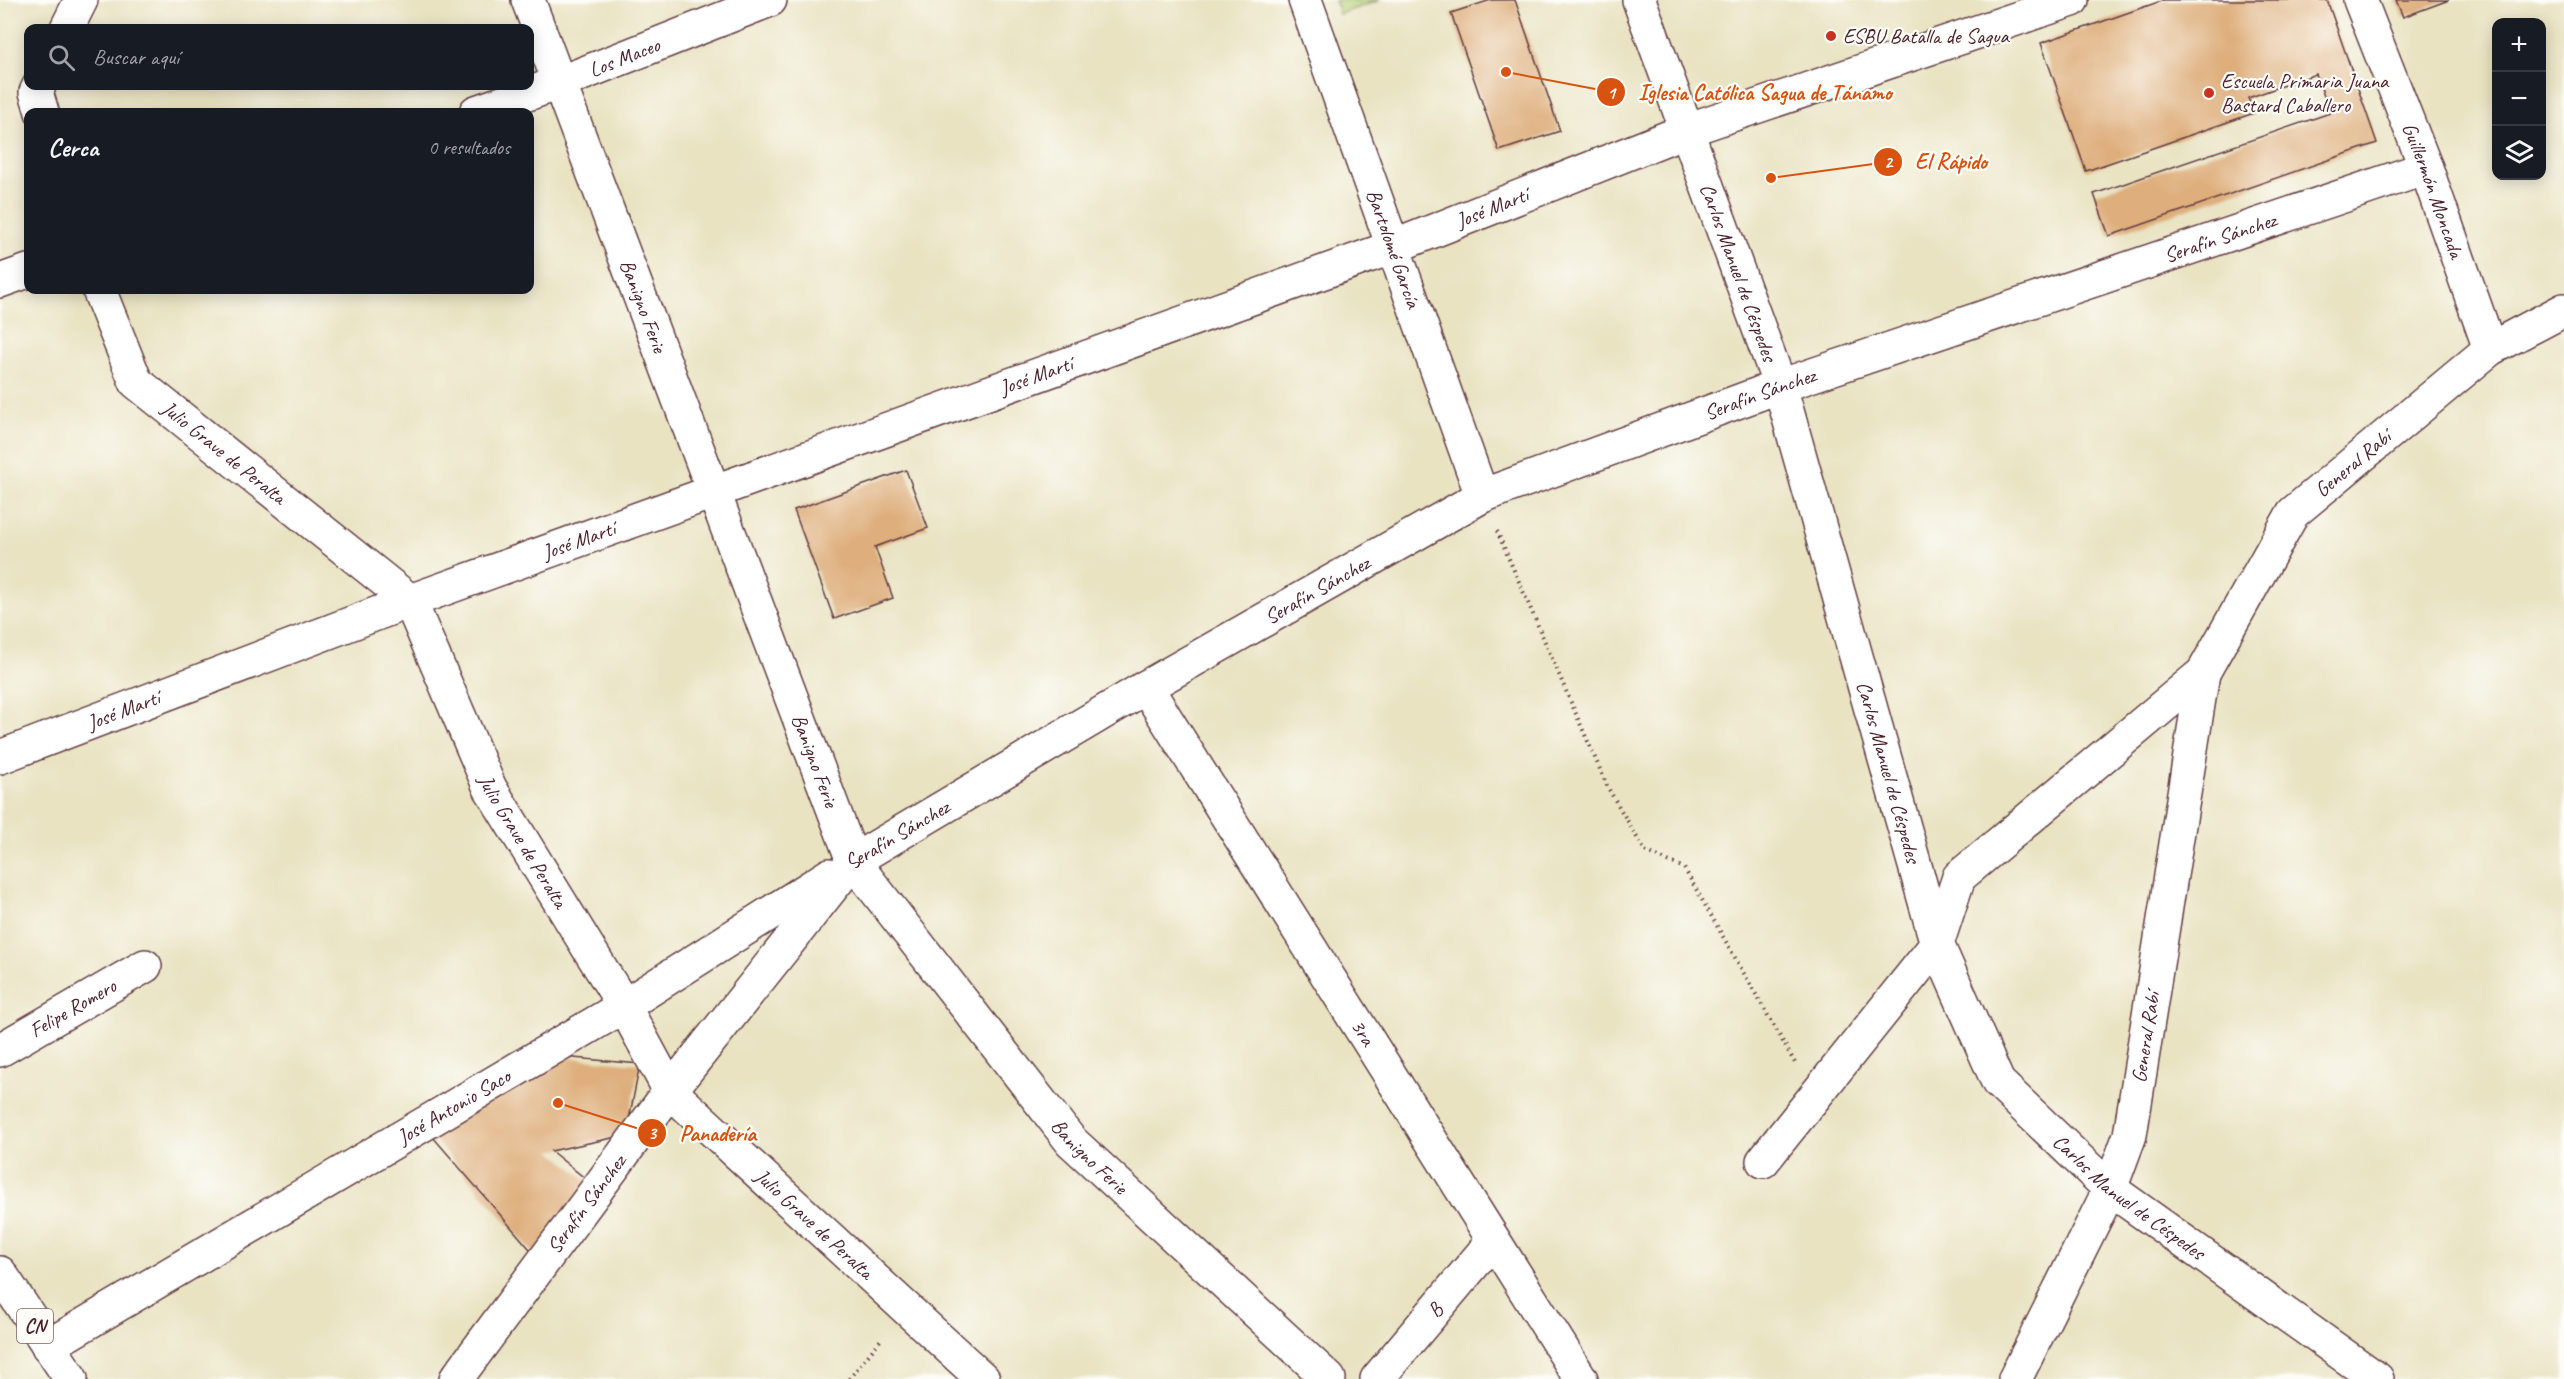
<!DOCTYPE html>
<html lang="es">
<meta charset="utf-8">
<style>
:root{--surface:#171b24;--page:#242831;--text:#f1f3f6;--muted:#9ea1a6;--line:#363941}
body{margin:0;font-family:Caveat,sans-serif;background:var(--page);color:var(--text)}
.controls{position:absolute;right:18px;top:18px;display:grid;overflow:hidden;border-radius:12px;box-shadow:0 3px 15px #0003}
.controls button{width:54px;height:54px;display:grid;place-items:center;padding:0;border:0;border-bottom:2px solid var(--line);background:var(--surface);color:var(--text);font:30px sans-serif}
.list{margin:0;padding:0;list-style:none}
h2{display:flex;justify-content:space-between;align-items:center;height:78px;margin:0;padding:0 24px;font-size:26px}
h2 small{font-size:20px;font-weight:400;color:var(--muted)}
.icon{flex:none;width:33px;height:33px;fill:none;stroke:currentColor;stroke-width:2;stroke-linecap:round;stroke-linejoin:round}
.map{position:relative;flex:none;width:2564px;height:1379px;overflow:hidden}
.search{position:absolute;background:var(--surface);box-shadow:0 3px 15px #0003;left:24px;top:24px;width:510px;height:66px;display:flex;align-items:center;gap:15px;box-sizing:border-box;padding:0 21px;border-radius:12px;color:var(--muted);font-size:22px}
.panel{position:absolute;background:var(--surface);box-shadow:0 3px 15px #0003;left:24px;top:108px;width:510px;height:186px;border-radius:12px}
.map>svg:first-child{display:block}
.green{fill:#b4d279;stroke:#7f7852;stroke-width:1.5}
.building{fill:#deae7b}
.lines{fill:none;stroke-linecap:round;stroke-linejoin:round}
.minor-casing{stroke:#623c42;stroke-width:36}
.major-casing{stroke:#623c42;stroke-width:36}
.path{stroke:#623c42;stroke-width:4;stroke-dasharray:1.5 4.5;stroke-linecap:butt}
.minor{stroke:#fff;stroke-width:33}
.major{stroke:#fff;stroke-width:33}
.poi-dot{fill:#c8321e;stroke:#fdfcf7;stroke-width:2}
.labels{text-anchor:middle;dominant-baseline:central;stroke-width:4.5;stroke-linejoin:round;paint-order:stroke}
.shield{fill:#fdfcf7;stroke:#806168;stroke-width:1.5}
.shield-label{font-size:20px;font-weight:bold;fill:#4a1f2b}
.poi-label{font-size:21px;fill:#4a1f2b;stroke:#fdfcf7;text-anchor:start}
.street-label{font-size:21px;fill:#4a1f2b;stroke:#fdfcf7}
.leader{fill:none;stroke:#d8530f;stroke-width:2}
.callout-dot{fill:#d8530f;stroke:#fdfcf7;stroke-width:2}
.mark-label{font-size:18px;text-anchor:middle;font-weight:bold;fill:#fff}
.callout-label{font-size:22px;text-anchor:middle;font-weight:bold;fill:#d8530f;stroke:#fdfcf7;stroke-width:4.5;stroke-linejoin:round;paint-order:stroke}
</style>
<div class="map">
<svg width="2564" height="1379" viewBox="0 0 2564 1379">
<rect width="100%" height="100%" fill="#fdfcf7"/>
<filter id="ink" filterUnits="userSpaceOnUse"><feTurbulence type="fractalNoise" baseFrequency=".0167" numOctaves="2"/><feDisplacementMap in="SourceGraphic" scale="12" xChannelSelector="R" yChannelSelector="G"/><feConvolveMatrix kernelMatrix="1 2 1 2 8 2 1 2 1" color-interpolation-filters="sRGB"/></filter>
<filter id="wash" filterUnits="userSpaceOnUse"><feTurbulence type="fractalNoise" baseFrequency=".008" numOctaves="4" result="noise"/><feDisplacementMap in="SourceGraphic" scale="24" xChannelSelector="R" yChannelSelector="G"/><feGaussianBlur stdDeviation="1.35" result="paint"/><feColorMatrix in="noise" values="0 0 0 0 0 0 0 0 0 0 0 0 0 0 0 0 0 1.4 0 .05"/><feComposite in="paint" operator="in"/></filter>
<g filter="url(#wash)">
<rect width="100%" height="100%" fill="#e9e3c2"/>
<!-- green -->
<path class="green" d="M1335 0H1380L1339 14Z"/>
<g id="blocks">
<!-- building -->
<path class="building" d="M1491 0H1515L1560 131 1499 151 1451 13Z
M2164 0H2327L2377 143 2109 236 2094 194 2330 113 2316 74 2248 98 2254 113 2086 171 2041 43Z
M2396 0H2449L2403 17Z
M906 470 928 528 875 547 893 598 834 619 794 510Z
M551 1056 640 1064 626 1135 551 1151 587 1180 535 1255 432 1136Z"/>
</g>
</g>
<g filter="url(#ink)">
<use href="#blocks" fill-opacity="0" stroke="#623c42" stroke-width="1.5"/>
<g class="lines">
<!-- minor casing -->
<g class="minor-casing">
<g id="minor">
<path id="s1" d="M528 0 853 861 1071 1141 1329 1379"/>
<path id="s2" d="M1305 0 1482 496"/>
<path id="s3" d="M1639 0 1780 386 1937 944 1998 1082 2110 1189 2377 1379"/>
<path id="s4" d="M2360 0 2426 168 2490 349"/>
<path d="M67 28 81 0"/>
<path d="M39 86 36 92 42 112"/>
<path id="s5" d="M99 290 136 382 410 601 490 788 624 1006 670 1091 983 1379"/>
<path id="s6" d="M1146 687 1581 1379"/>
<path id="s7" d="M0 757 410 601 1393 247 1687 130 2072 0"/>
<path id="s8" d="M0 1050 145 966"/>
<path id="s9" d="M1763 1161 1937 944 1959 877 2203 673 2293 513 2490 349 2564 310"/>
<path id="s10" d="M48 1346 624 1006 830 875"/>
<path id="s11" d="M456 1379 670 1091 853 861 1146 687 1482 496 1780 386 2426 168"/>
<path id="s12" d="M1377 1379 1493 1241"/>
<path id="s13" d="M2015 1379 2110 1189 2130 1135 2203 673"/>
</g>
</g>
<!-- major casing -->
<g class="major-casing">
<g id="major">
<path id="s14" d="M476 112 559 83 770 0"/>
<path d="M0 281 28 271"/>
<path d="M0 1273 71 1379"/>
</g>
</g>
<!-- path -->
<path class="path" d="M1497 531 1608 788 1645 851 1684 868 1795 1063
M849 1379 883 1337"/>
<!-- minor -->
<use href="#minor" class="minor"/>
<!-- major -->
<use href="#major" class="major"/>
</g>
</g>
<!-- markers -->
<g class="poi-dot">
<circle cx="1831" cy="36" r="6"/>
<circle cx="2209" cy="93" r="6"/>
</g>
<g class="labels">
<!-- shield labels -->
<rect class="shield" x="17" y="1309" width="36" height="34" rx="4.5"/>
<g class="shield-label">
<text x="35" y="1326">CN</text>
</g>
<!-- poi labels -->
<g class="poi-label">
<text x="1843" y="36">ESBU Batalla de Sagua</text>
<text x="2221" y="81">Escuela Primaria Juana<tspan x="2221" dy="24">Bastard Caballero</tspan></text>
</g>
<!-- street labels -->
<g class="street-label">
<text stroke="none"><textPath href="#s14" startOffset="158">Los Maceo</textPath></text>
<text stroke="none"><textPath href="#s4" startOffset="204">Guillermón Moncada</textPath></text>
<text stroke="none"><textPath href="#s7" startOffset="1590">José Martí</textPath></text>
<text stroke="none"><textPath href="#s11" startOffset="2162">Serafín Sánchez</textPath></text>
<text stroke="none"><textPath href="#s2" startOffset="264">Bartolomé García</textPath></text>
<text stroke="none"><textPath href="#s3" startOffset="290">Carlos Manuel de Céspedes</textPath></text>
<text stroke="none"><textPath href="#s1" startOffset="327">Banigno Ferie</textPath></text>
<text stroke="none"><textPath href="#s7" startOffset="1104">José Martí</textPath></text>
<text stroke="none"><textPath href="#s11" startOffset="1676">Serafín Sánchez</textPath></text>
<text stroke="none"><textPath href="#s5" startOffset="212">Julio Grave de Peralta</textPath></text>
<text stroke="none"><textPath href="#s9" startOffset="928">General Rabí</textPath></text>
<text stroke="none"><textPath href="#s7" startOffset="618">José Martí</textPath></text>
<text stroke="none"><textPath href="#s11" startOffset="1190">Serafín Sánchez</textPath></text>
<text stroke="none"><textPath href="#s7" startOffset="132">José Martí</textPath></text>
<text stroke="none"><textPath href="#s1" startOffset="813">Banigno Ferie</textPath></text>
<text stroke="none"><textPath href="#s3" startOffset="812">Carlos Manuel de Céspedes</textPath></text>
<text stroke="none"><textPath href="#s11" startOffset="704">Serafín Sánchez</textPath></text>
<text stroke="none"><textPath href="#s5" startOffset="716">Julio Grave de Peralta</textPath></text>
<text stroke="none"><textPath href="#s8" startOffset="84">Felipe Romero</textPath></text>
<text stroke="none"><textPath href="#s6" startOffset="408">3ra</textPath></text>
<text stroke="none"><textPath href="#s13" startOffset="369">General Rabí</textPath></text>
<text stroke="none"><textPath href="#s10" startOffset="471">José Antonio Saco</textPath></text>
<text stroke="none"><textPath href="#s1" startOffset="1299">Banigno Ferie</textPath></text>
<text stroke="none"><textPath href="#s3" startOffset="1316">Carlos Manuel de Céspedes</textPath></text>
<text stroke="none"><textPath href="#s11" startOffset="218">Serafín Sánchez</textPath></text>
<text stroke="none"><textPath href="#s5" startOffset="1202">Julio Grave de Peralta</textPath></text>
<text stroke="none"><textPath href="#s12" startOffset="90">B</textPath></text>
</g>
</g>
<!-- callouts -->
<path class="leader" d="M1506 72L1611 92M1771 178L1888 162M558 1103L652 1133"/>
<g class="callout-dot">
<circle cx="1506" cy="72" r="6"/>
<circle cx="1771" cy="178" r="6"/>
<circle cx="558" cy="1103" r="6"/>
<circle cx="1611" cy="92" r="15"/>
<circle cx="1888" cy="162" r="15"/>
<circle cx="652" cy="1133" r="15"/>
</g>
<g class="mark-label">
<text x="1611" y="99">1</text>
<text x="1888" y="168">2</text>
<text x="652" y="1139">3</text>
</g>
<g class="callout-label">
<text x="1765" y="100">Iglesia Católica Sagua de Tánamo</text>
<text x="1951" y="169">El Rápido</text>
<text x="718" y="1141">Panadería</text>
</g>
</svg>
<div class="controls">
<button>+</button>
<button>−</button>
<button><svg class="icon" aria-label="layers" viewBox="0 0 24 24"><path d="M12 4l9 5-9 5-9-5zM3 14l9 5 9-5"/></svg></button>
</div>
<div class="search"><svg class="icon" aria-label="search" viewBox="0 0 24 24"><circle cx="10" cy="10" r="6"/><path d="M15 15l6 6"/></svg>Buscar aquí</div>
<section class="panel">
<h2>Cerca<small>0 resultados</small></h2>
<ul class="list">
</ul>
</section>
</div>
